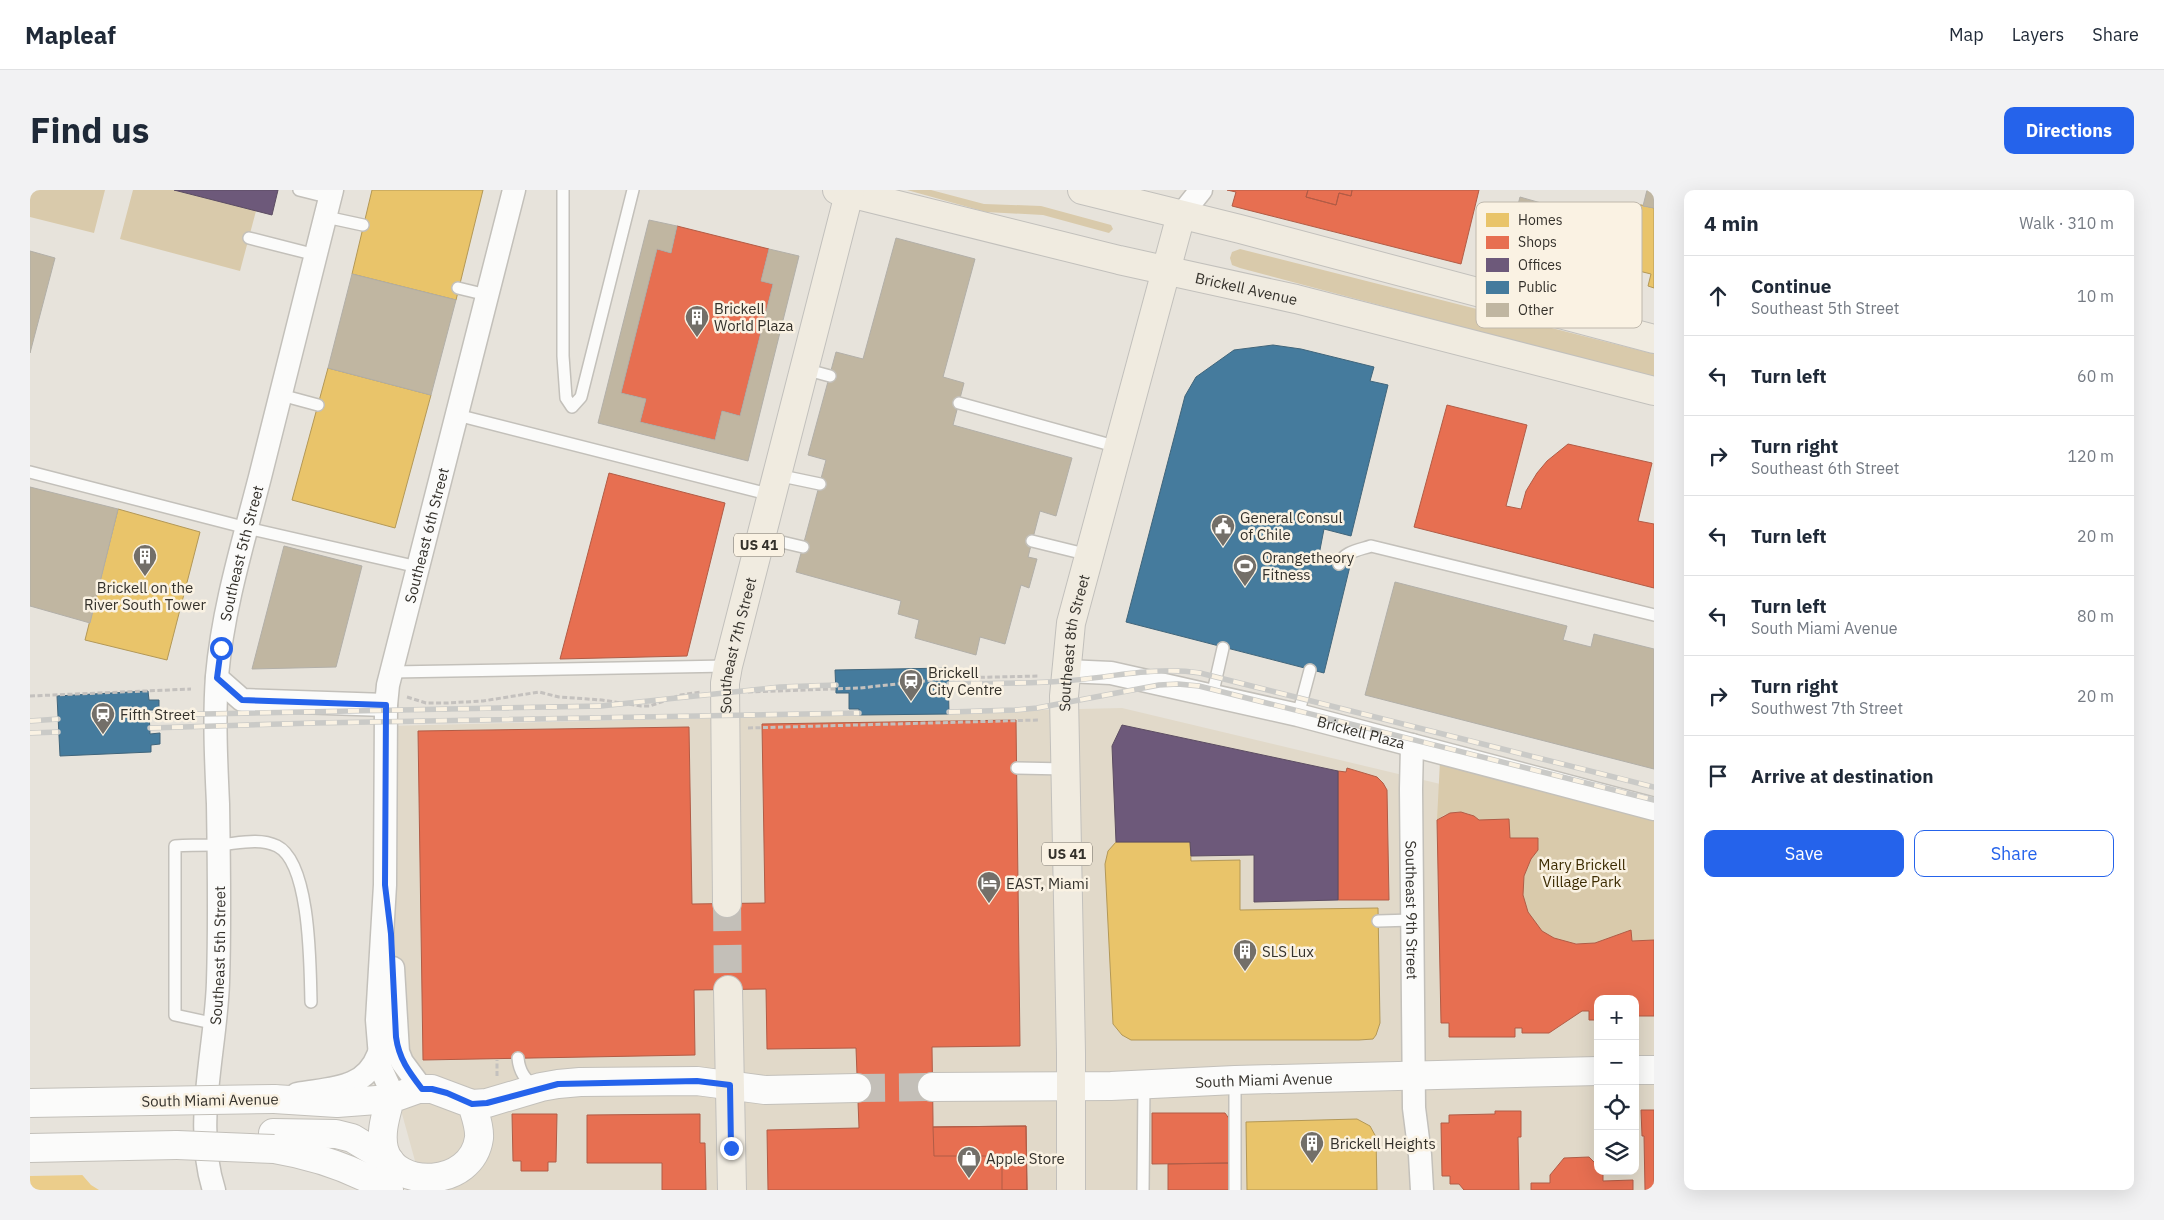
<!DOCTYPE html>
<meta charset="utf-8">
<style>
:root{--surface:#fff;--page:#f2f2f3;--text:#1f2937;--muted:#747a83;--line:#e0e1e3;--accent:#2563eb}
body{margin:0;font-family:"IBM Plex Sans",sans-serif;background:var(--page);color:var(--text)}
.controls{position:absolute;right:15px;bottom:15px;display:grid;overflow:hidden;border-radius:10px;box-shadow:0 5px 20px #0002}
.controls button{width:45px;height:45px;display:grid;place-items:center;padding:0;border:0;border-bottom:1px solid var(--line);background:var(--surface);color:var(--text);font:25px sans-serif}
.stop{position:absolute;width:15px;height:15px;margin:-11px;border:4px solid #2563eb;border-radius:50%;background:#fff}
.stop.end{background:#2563eb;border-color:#fff;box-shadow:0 1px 5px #0008}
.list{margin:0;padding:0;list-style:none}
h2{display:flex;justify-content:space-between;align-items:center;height:65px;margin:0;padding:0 20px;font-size:21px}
h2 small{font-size:16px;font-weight:400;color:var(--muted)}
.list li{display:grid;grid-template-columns:32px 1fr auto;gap:15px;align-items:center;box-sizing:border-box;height:80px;padding:0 20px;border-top:1px solid var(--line)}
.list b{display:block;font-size:19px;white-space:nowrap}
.list p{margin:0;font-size:16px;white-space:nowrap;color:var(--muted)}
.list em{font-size:16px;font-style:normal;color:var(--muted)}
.actions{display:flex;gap:10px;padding:15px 20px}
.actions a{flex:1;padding:11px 0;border:1px solid var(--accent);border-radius:10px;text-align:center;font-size:18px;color:var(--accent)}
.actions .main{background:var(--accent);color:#fff}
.icon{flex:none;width:28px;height:28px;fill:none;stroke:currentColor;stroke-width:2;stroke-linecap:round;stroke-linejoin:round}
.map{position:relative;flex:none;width:1624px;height:1000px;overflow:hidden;border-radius:10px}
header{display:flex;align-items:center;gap:30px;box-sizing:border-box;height:70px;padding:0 25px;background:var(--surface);border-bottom:1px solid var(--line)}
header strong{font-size:24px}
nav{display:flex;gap:28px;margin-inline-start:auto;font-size:18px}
.intro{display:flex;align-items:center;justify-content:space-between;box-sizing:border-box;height:120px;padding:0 30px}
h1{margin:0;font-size:35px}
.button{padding:12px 22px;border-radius:10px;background:var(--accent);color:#fff;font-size:18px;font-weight:700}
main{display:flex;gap:30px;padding:0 30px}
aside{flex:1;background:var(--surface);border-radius:10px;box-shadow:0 5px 20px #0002}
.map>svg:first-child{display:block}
.built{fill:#e1d9c9;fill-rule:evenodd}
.green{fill:#d9caab}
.water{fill:#ebcd8b}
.pier{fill:#e7e3db}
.homes{fill:#e9c46a;stroke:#b39857}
.shops{fill:#e76f51;stroke:#b15c46}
.offices{fill:#6d597a;stroke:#5c4d62}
.public{fill:#457b9d;stroke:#40657b}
.building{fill:#c0b6a1;stroke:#b2afa8}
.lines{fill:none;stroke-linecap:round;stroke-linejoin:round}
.secondary-tunnel{stroke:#c3bfb8;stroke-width:28;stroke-dasharray:28 14;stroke-linecap:butt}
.primary-tunnel{stroke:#c3bfb8;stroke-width:28;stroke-dasharray:28 14;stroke-linecap:butt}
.service-casing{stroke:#c3c0ba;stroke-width:14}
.minor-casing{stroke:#c3c0ba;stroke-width:25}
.secondary-casing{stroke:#c3c0ba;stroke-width:30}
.primary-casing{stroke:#c2c0bc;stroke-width:30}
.path{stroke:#c4c1be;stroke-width:3;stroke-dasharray:5 2.5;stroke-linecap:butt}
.service{stroke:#fbfbfa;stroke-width:11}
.minor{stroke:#fbfbfa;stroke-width:22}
.secondary{stroke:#fbfbfa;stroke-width:28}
.primary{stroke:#f0ebe0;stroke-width:28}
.rail-casing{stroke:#cacac7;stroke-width:5.5}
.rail{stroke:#faf2e3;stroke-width:4;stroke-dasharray:11;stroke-linecap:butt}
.secondary-bridge-casing{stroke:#c3c0ba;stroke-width:30;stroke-linecap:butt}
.secondary-bridge{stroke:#fbfbfa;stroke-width:28}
.route{stroke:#2563eb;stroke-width:6}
.labels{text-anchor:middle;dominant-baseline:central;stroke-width:5;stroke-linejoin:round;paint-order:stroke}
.shield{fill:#faf2e3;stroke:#6f6b62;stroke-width:1}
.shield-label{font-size:14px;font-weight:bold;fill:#34312b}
.street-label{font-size:15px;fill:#34312b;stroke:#faf2e3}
.poi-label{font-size:15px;fill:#34312b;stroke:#faf2e3;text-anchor:start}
.park-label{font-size:15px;fill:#3e2d04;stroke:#faf2e3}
.key{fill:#faf2e3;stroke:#bfb8ac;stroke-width:1}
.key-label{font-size:14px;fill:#34312b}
</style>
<header>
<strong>Mapleaf</strong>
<nav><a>Map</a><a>Layers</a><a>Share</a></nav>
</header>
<div class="intro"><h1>Find us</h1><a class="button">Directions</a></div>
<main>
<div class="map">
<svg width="1624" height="1000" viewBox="0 0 1624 1000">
<rect width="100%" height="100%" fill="#e7e3db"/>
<!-- built -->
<path class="built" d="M1092 518 1624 645V1000H393L355 862 358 536ZM1568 809H1605V981H1568Z"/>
<!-- green -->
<path class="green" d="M0 0H75L64 43 0 27Z
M103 0H144L226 21 210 81 90 49Z
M877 0H901L954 14 1011 16 1081 35 1083 39 1079 43 1013 25 956 22Z
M1210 59 1624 164V188L1210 78 1202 75 1200 68 1202 62Z
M1410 571 1624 629V750L1602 751 1601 740 1565 753H1542L1480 821 1479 630H1449L1437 623 1425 622 1414 625 1407 630Z"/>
<!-- water -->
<path class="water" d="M0 934 34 964 61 995 69 1000H0Z"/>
<!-- pier -->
<path class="pier" d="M0 931 36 962 56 985 0 986Z"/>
<!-- homes -->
<path class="homes" d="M342 0H453L426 110 322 84Z
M1607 14 1624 18V98L1618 96 1621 84 1589 76 1592 64 1593 40 1599 25 1604 27Z
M298 178 401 205 365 338 262 310Z
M88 319 170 342 137 470 55 450Z
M1086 652H1160L1161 671 1210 670V720L1348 718 1350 833 1346 845 1343 849 1329 850H1101L1092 845 1083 834 1075 674 1078 661Z
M1327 929 1340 936 1346 947 1347 1000H1217L1216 932Z"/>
<!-- shops -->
<path class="shops" d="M1197 0H1278L1276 7 1306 15 1309 3 1321 6 1322 0H1449L1431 74 1202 16 1206 2Z
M1278 0H1322L1321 6 1309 3 1306 15 1276 7Z
M647 36 739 59 731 91 743 94 710 226 692 221 685 250 610 232 616 209 591 203 627 59 641 63Z
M1417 215 1497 235 1476 316 1491 319 1496 301 1507 283 1517 271 1538 254 1622 273 1608 331 1624 334V398L1384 337Z
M579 283 695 313 657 466 530 469Z
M986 530 990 856 902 857 903 929V937L996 936 997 1000H738L737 940 829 938 826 858 737 859 736 799 664 800 665 865 393 870 388 541 659 537 662 714 735 713 732 534Z
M1317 578 1347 587 1353 593 1357 600 1359 710H1308V581L1316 582Z
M1431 622 1444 626 1449 630 1479 629 1480 648H1508V660L1501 669 1494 686 1493 705 1498 722 1512 741 1524 748 1546 754 1565 753 1601 740 1602 751 1624 750V826H1605V809H1568V830H1559V821H1552L1519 843H1492V838H1485V847H1419V833H1411L1407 630 1420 623Z
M1611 920H1624V1000H1615L1614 946H1612Z
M1465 921H1491V947H1488L1489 1000H1434L1429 994H1420V986H1412L1411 933H1419V925L1465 924Z
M1122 923H1195L1203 934 1200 973 1122 974Z
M482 924H527L526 972H518V981H491V971H483Z
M670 924V953H675L676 1000H632V973H557V925Z
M996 936 997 1000H972V966H904L903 937Z
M1559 967 1568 976V981H1573V991L1603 990V1000H1501V993H1520V985L1534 968Z
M1200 973V1000H1138V974Z"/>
<!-- offices -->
<path class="offices" d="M144 0H248L242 25Z
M1092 535 1308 581V710L1224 712V665L1161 666 1160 652H1086L1082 556Z"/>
<!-- public -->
<path class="public" d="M1243 155 1271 159 1344 177 1340 191 1358 195 1321 346 1294 339 1288 370 1320 376 1294 483 1096 432 1155 206 1166 187 1204 160Z
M918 478 919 524 829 525V519H819V503H806L805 480Z
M118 501 119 510H129V520H119L120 544 130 543V554L121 555V562L30 566 27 506Z"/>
<!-- building -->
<path class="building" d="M1617 0H1624V18L1613 16Z
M1490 7 1511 13 1505 36 1484 30Z
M619 30 647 36 641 63 627 59 591 203 616 209 610 232 685 250 692 221 710 226 743 94 731 91 739 59 769 66 718 271 568 233Z
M866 48 945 69 913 187 934 193 923 235 1042 268 1026 326 1010 321 998 367 1007 369 999 398 991 395 975 454 950 447 946 465 885 448 889 430 868 424 871 411 766 382 796 270 778 265 806 162 833 169Z
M0 61 25 68 0 163Z
M322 84 426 110 401 205 298 178Z
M0 297 88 319 60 433 0 416Z
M254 356 332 376 306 477 222 479Z
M1365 392 1537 436 1533 450 1561 457 1564 444 1624 459V579L1335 505Z"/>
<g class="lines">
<!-- secondary-tunnel -->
<path class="secondary-tunnel" d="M827 898 902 897"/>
<!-- primary-tunnel -->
<path class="primary-tunnel" d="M697 713 698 800"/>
<!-- service casing -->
<g class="service-casing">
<path id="service" d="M269 0 301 8
M533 0V166L536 208 542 217 551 207 603 0
M296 27 333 35
M219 48 286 65
M428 98 457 105
M774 179 800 186
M251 205 288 215
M929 213 1088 257
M427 225 742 305
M0 282 217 338 388 377
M747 285 790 294
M731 347 773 357
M1002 351 1059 365
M1309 374C1313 362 1329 360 1341 356L1624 425
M362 482 698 476
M1182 506 1193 458
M1268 525 1280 480
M987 578 1036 579
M1348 731 1382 730
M186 834 145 825V656C159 655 173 655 187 655 206 654 228 647 247 656 281 673 280 779 281 812
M488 868C489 880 495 892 507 896
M1205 890V1000
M1113 1000 1114 894"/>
</g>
<!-- minor casing -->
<g class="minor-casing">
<g id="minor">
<path d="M1151 25 1171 0"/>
<path id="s1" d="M1036 481 1081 483 1268 525 1624 619"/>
<path d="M187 488 212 510 356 515"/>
<path id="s2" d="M1382 555 1381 599 1384 918 1390 965 1392 1000"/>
<path d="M363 778 368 862 372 872 392 899"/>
<path d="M267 904C300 898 335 900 348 865"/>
<path id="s3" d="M364 907 351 879 347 830 355 695 356 515 358 495 484 0"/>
<path id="s4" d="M184 1000C163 935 186 859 188 792 190 733 189 673 188 614 186 571 184 528 187 486 193 418 213 353 230 287 254 191 278 96 302 0"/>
</g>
</g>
<!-- secondary casing -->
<g class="secondary-casing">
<g id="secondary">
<path d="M1605 880H1624"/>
<path id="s5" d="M902 897 1081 896 1205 890 1568 881"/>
<path d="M244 909 307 913 360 909"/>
<path d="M442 914C445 925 450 936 449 948 442 998 364 1000 354 959 350 942 356 925 360 909L388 899H402L442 914 457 913 511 897 528 894 550 892 667 891 735 900 827 898"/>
<path d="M243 943 306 944 322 948 360 971"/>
<path d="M0 958 147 955"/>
<path d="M244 959C286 966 322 978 359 1000"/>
</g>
</g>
<!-- primary casing -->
<g class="primary-casing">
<g id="primary">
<path id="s6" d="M807 0 1089 70 1266 109 1624 201"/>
<path d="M1052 0 1210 39 1624 149"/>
<path id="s7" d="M697 713 695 493 698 476 820 0"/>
<path d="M698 800 702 1000"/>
<path id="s8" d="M1041 1000V863L1034 506 1041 433 1151 25"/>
</g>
</g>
<!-- path -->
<path class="path" d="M718 502 830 498 922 488 1009 486
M0 506 161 499
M377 507 396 513H417L453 511 509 502 529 507 572 510 611 516H620L651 505 671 502
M718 538 1009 530
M467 886V870"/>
<!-- service -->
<use href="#service" class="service"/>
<!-- minor -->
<use href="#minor" class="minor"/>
<!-- secondary -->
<use href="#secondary" class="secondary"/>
<!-- primary -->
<use href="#primary" class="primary"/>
<!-- rail casing -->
<g class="rail-casing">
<path id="rail" d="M919 494C957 493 995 494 1033 491 1080 488 1124 476 1170 483L1624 597
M919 522 985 520 1007 518 1129 495 1148 494 1169 496 1624 610
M120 525 571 516 750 497 806 495
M0 531 28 529
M120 538 285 533 829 523
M0 543 28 542"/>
</g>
<!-- rail -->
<use href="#rail" class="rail"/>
<!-- secondary-bridge casing -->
<g class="secondary-bridge-casing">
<path id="secondary-bridge" d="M0 913 244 909
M147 955 244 959"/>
</g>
<!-- secondary-bridge -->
<use href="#secondary-bridge" class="secondary-bridge"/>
</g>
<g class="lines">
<!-- route -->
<path class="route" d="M191 458 187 488 212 510 356 515 355 695 361 744 366 847C369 869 379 882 392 899H402L417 903 442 914 457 913 528 894 667 891 700 895 701 958"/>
</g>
<!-- icons -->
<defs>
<g id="building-pin" transform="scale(1.25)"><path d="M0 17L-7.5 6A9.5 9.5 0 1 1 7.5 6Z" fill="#736f69" stroke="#faf2e3"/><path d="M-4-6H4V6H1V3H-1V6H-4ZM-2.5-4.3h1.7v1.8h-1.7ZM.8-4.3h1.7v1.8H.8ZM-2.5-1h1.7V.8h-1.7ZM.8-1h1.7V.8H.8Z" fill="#fff"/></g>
<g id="civic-pin" transform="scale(1.25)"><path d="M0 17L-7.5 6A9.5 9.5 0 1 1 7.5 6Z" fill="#736f69" stroke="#faf2e3"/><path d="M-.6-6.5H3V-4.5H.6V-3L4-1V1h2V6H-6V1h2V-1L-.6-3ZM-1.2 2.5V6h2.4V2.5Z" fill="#fff"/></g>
<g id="stadium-pin" transform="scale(1.25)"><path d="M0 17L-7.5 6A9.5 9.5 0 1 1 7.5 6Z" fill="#736f69" stroke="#faf2e3"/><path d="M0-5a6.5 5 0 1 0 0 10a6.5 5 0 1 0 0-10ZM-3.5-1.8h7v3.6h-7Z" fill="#fff"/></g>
<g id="station-pin" transform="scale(1.25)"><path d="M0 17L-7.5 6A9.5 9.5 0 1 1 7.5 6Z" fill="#736f69" stroke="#faf2e3"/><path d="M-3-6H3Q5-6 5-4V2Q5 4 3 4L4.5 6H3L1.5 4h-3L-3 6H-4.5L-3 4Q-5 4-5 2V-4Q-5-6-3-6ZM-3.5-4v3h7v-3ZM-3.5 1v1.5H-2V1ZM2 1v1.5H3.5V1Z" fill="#fff"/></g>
<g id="hotel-pin" transform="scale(1.25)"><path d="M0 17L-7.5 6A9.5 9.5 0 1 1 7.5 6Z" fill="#736f69" stroke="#faf2e3"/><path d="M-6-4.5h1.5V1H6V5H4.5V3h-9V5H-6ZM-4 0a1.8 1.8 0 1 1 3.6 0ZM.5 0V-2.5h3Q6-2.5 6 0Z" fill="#fff"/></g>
<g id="shop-pin" transform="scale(1.25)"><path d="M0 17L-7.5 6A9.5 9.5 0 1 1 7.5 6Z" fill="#736f69" stroke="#faf2e3"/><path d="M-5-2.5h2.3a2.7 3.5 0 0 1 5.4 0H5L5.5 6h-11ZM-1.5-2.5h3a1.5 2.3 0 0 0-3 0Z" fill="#fff"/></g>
</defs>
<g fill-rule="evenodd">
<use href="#building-pin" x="667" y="127"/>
<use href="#civic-pin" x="1193" y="336"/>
<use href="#building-pin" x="115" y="366"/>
<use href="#stadium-pin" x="1215" y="376"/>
<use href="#station-pin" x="881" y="491"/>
<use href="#station-pin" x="73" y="524"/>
<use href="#hotel-pin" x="959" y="693"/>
<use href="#building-pin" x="1215" y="761"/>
<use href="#building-pin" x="1282" y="953"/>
<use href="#shop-pin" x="939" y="968"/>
</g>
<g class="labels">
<!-- shield labels -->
<g class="shield">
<rect x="704" y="343.5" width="50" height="23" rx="4"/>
<rect x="1012" y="652.5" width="50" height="23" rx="4"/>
</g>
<g class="shield-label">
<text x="729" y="355">US 41</text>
<text x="1037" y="664">US 41</text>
</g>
<!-- street labels -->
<g class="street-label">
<text stroke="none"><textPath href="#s6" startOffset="421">Brickell Avenue</textPath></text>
<text stroke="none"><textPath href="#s3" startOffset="570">Southeast 6th Street</textPath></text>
<text stroke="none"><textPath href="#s4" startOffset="641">Southeast 5th Street</textPath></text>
<text stroke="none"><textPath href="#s8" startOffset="548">Southeast 8th Street</textPath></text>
<text stroke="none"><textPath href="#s7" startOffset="259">Southeast 7th Street</textPath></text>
<text stroke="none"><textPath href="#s1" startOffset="302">Brickell Plaza</textPath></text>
<text stroke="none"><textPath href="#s2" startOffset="165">Southeast 9th Street</textPath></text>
<text stroke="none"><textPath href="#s4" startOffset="236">Southeast 5th Street</textPath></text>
<text stroke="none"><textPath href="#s5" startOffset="332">South Miami Avenue</textPath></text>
<text transform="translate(180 910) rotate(-1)">South Miami Avenue</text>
</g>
<!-- poi labels -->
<g class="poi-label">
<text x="684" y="118">Brickell<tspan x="684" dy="17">World Plaza</tspan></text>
<text x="1210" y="327">General Consul<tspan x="1210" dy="17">of Chile</tspan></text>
<text x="1232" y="367">Orangetheory<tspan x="1232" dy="17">Fitness</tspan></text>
<text x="115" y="397" text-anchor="middle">Brickell on the<tspan x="115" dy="17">River South Tower</tspan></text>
<text x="898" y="482">Brickell<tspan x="898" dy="17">City Centre</tspan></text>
<text x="90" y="524">Fifth Street</text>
<text x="976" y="693">EAST, Miami</text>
<text x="1232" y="761">SLS Lux</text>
<text x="1300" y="953">Brickell Heights</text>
<text x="956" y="968">Apple Store</text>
</g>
<!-- park labels -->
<g class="park-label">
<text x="1552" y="674">Mary Brickell<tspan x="1552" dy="17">Village Park</tspan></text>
</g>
</g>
<!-- legend -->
<rect x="1446" y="12" width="166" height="126" rx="8" class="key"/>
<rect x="1456" y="23" width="23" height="14" fill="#e9c46a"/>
<rect x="1456" y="46" width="23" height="13" fill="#e76f51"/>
<rect x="1456" y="68" width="23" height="14" fill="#6d597a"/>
<rect x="1456" y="91" width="23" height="13" fill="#457b9d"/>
<rect x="1456" y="113" width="23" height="14" fill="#c0b6a1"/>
<g class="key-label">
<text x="1488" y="35">Homes</text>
<text x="1488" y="57">Shops</text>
<text x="1488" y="80">Offices</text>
<text x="1488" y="102">Public</text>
<text x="1488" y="125">Other</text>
</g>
</svg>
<div class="controls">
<button>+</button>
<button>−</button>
<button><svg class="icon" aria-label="locate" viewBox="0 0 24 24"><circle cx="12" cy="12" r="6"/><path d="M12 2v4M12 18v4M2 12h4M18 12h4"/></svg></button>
<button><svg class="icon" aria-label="layers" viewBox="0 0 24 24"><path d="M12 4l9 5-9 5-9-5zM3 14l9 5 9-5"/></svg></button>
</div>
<div class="stop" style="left:191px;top:458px"></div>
<div class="stop end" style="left:701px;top:958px"></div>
</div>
<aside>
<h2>4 min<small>Walk · 310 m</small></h2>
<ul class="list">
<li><svg class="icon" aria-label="ahead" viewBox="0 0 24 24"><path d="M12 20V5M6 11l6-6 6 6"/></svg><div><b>Continue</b><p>Southeast 5th Street</p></div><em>10 m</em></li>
<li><svg class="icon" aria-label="left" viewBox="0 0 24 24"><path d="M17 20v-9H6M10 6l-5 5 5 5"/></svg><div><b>Turn left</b></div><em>60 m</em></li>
<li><svg class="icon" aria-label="right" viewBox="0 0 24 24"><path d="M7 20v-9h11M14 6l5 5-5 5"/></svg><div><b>Turn right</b><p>Southeast 6th Street</p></div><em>120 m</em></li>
<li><svg class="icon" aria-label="left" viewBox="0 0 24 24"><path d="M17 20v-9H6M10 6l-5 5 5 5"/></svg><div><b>Turn left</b></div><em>20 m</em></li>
<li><svg class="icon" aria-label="left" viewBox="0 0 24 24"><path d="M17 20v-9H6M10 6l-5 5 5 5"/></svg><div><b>Turn left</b><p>South Miami Avenue</p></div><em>80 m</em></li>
<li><svg class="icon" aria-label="right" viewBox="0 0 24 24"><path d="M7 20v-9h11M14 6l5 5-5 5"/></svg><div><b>Turn right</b><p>Southwest 7th Street</p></div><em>20 m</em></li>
<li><svg class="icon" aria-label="arrive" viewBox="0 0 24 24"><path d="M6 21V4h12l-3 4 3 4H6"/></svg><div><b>Arrive at destination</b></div></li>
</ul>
<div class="actions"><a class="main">Save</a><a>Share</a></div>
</aside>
</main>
